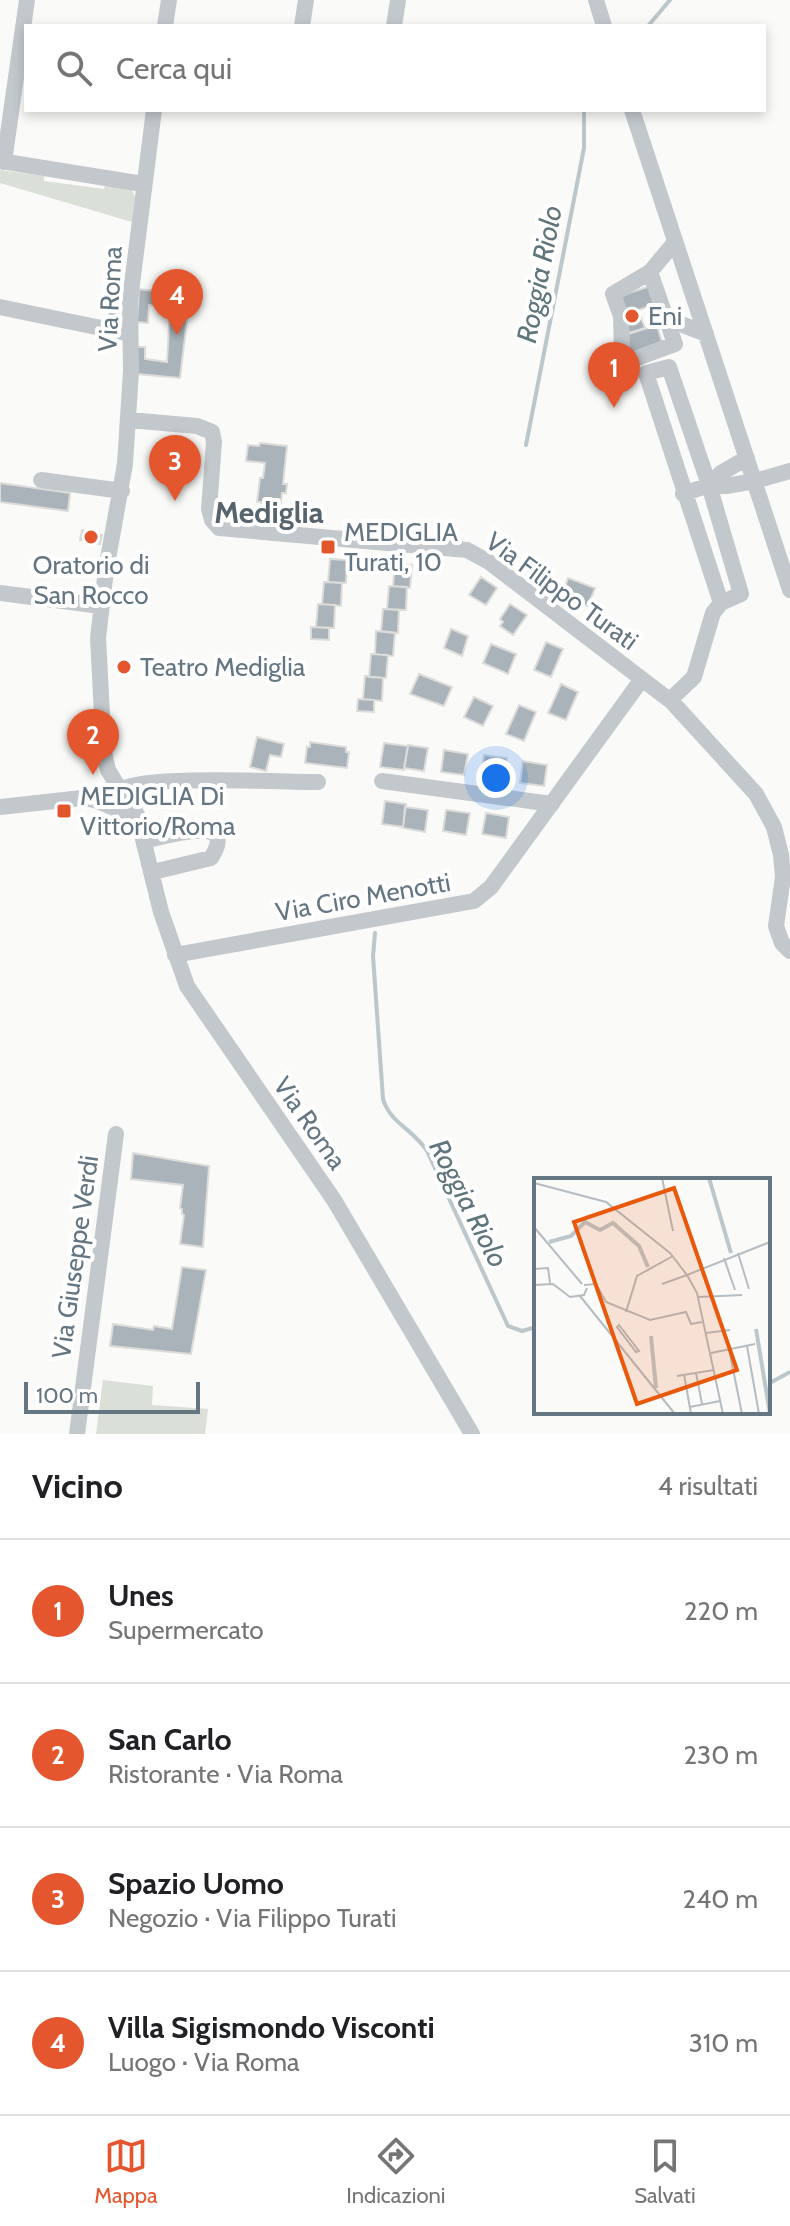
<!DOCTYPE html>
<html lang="it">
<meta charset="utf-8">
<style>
:root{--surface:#fff;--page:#f2f2f2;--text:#202124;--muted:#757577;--line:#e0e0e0;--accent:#e4572e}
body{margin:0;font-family:Cabin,sans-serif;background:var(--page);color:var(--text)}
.scale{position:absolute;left:24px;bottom:20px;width:176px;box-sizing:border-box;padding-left:8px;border:4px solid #657683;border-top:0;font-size:22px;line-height:28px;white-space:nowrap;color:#657683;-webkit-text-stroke:6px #fff;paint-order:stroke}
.you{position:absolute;left:496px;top:778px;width:28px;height:28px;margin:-20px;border:6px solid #fff;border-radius:50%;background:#1a73e8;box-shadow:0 0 0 12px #1a73e833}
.badge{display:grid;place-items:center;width:52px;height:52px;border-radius:50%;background:var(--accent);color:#fff;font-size:26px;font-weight:700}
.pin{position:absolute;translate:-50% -66px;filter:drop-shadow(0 2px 4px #0008)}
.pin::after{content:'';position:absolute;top:42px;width:28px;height:24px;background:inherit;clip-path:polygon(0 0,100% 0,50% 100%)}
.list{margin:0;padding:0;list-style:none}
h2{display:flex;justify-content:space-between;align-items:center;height:104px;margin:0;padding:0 32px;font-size:34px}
h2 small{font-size:26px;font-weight:400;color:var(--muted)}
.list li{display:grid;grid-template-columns:52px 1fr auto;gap:24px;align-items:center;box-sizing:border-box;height:144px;padding:0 32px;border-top:2px solid var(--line)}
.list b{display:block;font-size:30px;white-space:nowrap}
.list p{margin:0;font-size:26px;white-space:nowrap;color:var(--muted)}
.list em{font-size:26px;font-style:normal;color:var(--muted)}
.icon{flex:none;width:44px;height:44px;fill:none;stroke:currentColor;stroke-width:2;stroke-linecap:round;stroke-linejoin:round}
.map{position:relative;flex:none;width:790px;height:1434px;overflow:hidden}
.search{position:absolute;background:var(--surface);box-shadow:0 4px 12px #0003;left:24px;right:24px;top:24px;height:88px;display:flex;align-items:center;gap:20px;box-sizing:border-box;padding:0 28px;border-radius:0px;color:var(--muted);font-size:30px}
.sheet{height:680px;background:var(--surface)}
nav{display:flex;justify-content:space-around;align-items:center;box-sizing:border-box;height:112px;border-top:2px solid var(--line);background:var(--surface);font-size:22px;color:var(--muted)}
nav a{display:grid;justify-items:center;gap:4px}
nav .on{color:var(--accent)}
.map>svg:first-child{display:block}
.green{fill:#dadfd7}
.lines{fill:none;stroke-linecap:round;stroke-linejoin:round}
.stream{stroke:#bbc7cb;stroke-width:4}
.building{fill:#aab3b9;stroke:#dcdcda;stroke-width:2}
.minor{stroke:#c3c8cc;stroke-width:16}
.poi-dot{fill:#e4572e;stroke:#fff;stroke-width:3}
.labels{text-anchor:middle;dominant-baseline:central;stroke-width:8;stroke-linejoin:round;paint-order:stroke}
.street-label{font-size:26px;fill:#657683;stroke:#fff}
.poi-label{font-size:26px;fill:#657683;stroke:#fff;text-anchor:start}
.water-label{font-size:28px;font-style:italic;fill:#60757c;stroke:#fff}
.quarter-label{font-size:30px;font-weight:bold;fill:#57646e;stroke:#fff}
.inset-river{fill:none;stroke:#bbc7cb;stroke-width:4}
.inset-road{fill:none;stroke:#b5bdc2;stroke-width:2}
.view{fill:#e8590c;fill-opacity:0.15;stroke:#e8590c;stroke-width:4}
.inset-edge{fill:none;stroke:#657683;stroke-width:4}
</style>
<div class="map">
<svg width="790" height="1434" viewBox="0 0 790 1434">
<rect width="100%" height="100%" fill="#fafaf8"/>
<!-- green -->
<path class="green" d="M0 170 44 176V181L104 189 105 184 132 190 135 197 132 222 0 183Z
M103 1380 153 1386 152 1405 208 1409 205 1434H96Z"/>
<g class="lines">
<!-- stream -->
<path class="stream" d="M648 26 670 0
M526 445 584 148V110
M375 933 373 956 383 1099C390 1123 414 1130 427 1151L508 1326 522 1331 536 1327
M768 1384 790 1372"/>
</g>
<!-- building -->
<path class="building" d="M659 283 665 301 638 310 645 328 629 333 617 297Z
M139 289 190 295 180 378 137 374 136 347H145V359L167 362 170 308 149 305 148 323 137 322Z
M108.5 312a5.5 5.5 0 1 1 11 0a5.5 5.5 0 1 1-11 0Z
M657 325 663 346 628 357 622 336Z
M260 443 287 446 283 484H287L286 493H282L280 511 260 509 261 502H257L260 478H263L265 463 246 461 248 445 259 446Z
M0 483 70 493 68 511 0 502Z
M82 530 102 535 100 544 80 540Z
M330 559 347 560 346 583 328 582Z
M395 563 412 565 410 588 393 586Z
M481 577 497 588 486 605 469 595Z
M568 578 595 588 588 606 561 599Z
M324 582 342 583 341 606 322 604Z
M389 586 407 587 406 610 387 609Z
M318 604 335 605 334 628 316 627Z
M510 604 527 615 513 635 500 626 503 622 500 619Z
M383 609 399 610 398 633 381 631Z
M311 627 329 628V640L311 639Z
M451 629 468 636 462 656 444 648Z
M376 631 395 633 393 656 375 654Z
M546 642 563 649 551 677 534 670Z
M491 644 516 654 508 674 483 663Z
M371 654 388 655 386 678 369 677Z
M419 674 452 687 444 706 410 694Z
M365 676 383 678 382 701 363 699Z
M561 684 578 692 566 720 548 713Z
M474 697 493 706 483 726 464 717Z
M358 699 374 700V712L357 711Z
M519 705 536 712 524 741 506 734Z
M257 737 284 744 281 757 270 755 266 771 250 767Z
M310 742 346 747V752H349L347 768 305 763 307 747H310Z
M384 743 408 746 404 770 380 767Z
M408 745 428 748 424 771 404 768Z
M444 750 468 754 464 775 441 772Z
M484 755 507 758 504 779 481 776Z
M523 761 547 765 544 786 520 783Z
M385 801 406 804 403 827 382 824Z
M405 807 428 810 425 832 403 828Z
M446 810 470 813 466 835 443 831Z
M486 813 509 817 506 838 482 834Z
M133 1153 209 1166 203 1247 180 1244 184 1215 182 1214V1209L180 1208 183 1185 131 1179Z
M182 1267 206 1270 191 1354 110 1346 113 1324 153 1330 154 1326 172 1329Z"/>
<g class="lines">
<!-- minor -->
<path class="minor" d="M596 0 604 26
M165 26 169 0
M302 26 306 0
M394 26 398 0
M632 110 790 590
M0 161 143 184
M4 162 27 0
M675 242 650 272 666 318 706 334
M650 272 613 294 621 316 622 351 629 361 675 344 666 318
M0 307 130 334
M129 420 197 426 212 432 214 442 209 509 212 520 219 528 467 550 489 562 672 702 756 794 774 827 781 855 783 877 776 926 782 943 790 951
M41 480 122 491
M709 485 721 473 747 458
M683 494 709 485 726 486 755 481 790 471
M0 593 101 606
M670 700 694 677 713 613 721 603 741 594 709 485 669 367 646 373 721 603
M382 781 552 804
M119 788 108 770 104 752 98 638 106 570 125 464 131 371 130 300 154 110
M123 789C145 775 284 782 318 782
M83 798C102 800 129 814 140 829
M0 807 82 798 116 788 126 792 137 815 161 912 187 986 334 1200 472 1434
M144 841C162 837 241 812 211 858L153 872
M175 955 474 901 491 887 642 679
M77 1434 116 1134"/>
</g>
<!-- markers -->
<g class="poi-dot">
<circle cx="632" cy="316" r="8"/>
<circle cx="91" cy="537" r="8"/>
<rect x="320" y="539" width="16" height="16" rx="4"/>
<circle cx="124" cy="667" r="8"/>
<rect x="56" y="803" width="16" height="16" rx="4"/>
</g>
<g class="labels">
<!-- street labels -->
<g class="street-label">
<text transform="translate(110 299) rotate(-87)">Via Roma</text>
<text transform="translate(562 591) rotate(36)">Via Filippo Turati</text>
<text transform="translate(363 897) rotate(-10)">Via Ciro Menotti</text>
<text transform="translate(310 1123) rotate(55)">Via Roma</text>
<text transform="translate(75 1257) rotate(-82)">Via Giuseppe Verdi</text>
</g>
<!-- poi labels -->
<g class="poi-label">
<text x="648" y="316">Eni</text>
<text x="344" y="532">MEDIGLIA<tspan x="344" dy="30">Turati, 10</tspan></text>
<text x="91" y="565" text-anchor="middle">Oratorio di<tspan x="91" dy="30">San Rocco</tspan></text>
<text x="140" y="667">Teatro Mediglia</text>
<text x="80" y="796">MEDIGLIA Di<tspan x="80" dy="30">Vittorio/Roma</tspan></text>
</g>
<!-- water labels -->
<g class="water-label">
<text transform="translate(539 274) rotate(-79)">Roggia Riolo</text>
<text transform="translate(469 1203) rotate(63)">Roggia Riolo</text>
</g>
<!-- quarter labels -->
<g class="quarter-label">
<text x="269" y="512">Mediglia</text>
</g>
</g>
<!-- overview -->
<g transform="translate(534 1178)">
<rect width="236" height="236" fill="#fafaf8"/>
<path class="inset-river" d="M175 0 197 75M15 64 37 58 51 44 66 52 79 45 105 68 114 89M222 151 236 236M117 158 122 210"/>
<path class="inset-road" d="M128 0 139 53M0 5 72 24 136 75 153 97 236 64M0 49 48 106M204 75 215 111M190 80 201 112M0 91 14 90 16 105M153 97 163 115 189 236M128 106 153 97M0 107 19 106 36 119 50 117 53 110M50 107 62 106 72 124 116 142 152 134 157 146 168 144M46 118 141 236M164 119 208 117M92 134 103 98 139 78M85 147 105 173 102 174 83 149ZM172 155 196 152M213 168 225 236M195 171 208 236M177 175 221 166M162 195 168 226M150 196 157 236M143 198 180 192M156 229 186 223"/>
<path class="view" d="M140 10 203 192 103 226 40 44Z"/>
<rect width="236" height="236" class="inset-edge"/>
</g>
</svg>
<div class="scale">100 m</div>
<div class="you"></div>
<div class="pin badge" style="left:614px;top:408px">1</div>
<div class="pin badge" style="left:93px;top:775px">2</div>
<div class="pin badge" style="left:175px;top:501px">3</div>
<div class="pin badge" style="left:177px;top:335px">4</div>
<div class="search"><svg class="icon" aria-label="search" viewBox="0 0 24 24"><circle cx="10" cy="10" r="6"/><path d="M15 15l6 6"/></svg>Cerca qui</div>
</div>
<section class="sheet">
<h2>Vicino<small>4 risultati</small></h2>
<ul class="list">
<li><span class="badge">1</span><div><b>Unes</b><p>Supermercato</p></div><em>220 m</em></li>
<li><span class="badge">2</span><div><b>San Carlo</b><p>Ristorante · Via Roma</p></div><em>230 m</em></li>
<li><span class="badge">3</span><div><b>Spazio Uomo</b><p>Negozio · Via Filippo Turati</p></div><em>240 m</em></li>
<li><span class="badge">4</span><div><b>Villa Sigismondo Visconti</b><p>Luogo · Via Roma</p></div><em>310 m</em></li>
</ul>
</section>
<nav>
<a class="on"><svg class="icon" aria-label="map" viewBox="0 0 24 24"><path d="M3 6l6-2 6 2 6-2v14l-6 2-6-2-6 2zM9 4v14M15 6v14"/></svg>Mappa</a>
<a><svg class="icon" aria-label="directions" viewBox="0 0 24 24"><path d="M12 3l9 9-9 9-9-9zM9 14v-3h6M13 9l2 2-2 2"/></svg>Indicazioni</a>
<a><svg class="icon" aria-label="saved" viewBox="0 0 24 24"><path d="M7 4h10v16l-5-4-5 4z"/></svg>Salvati</a>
</nav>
